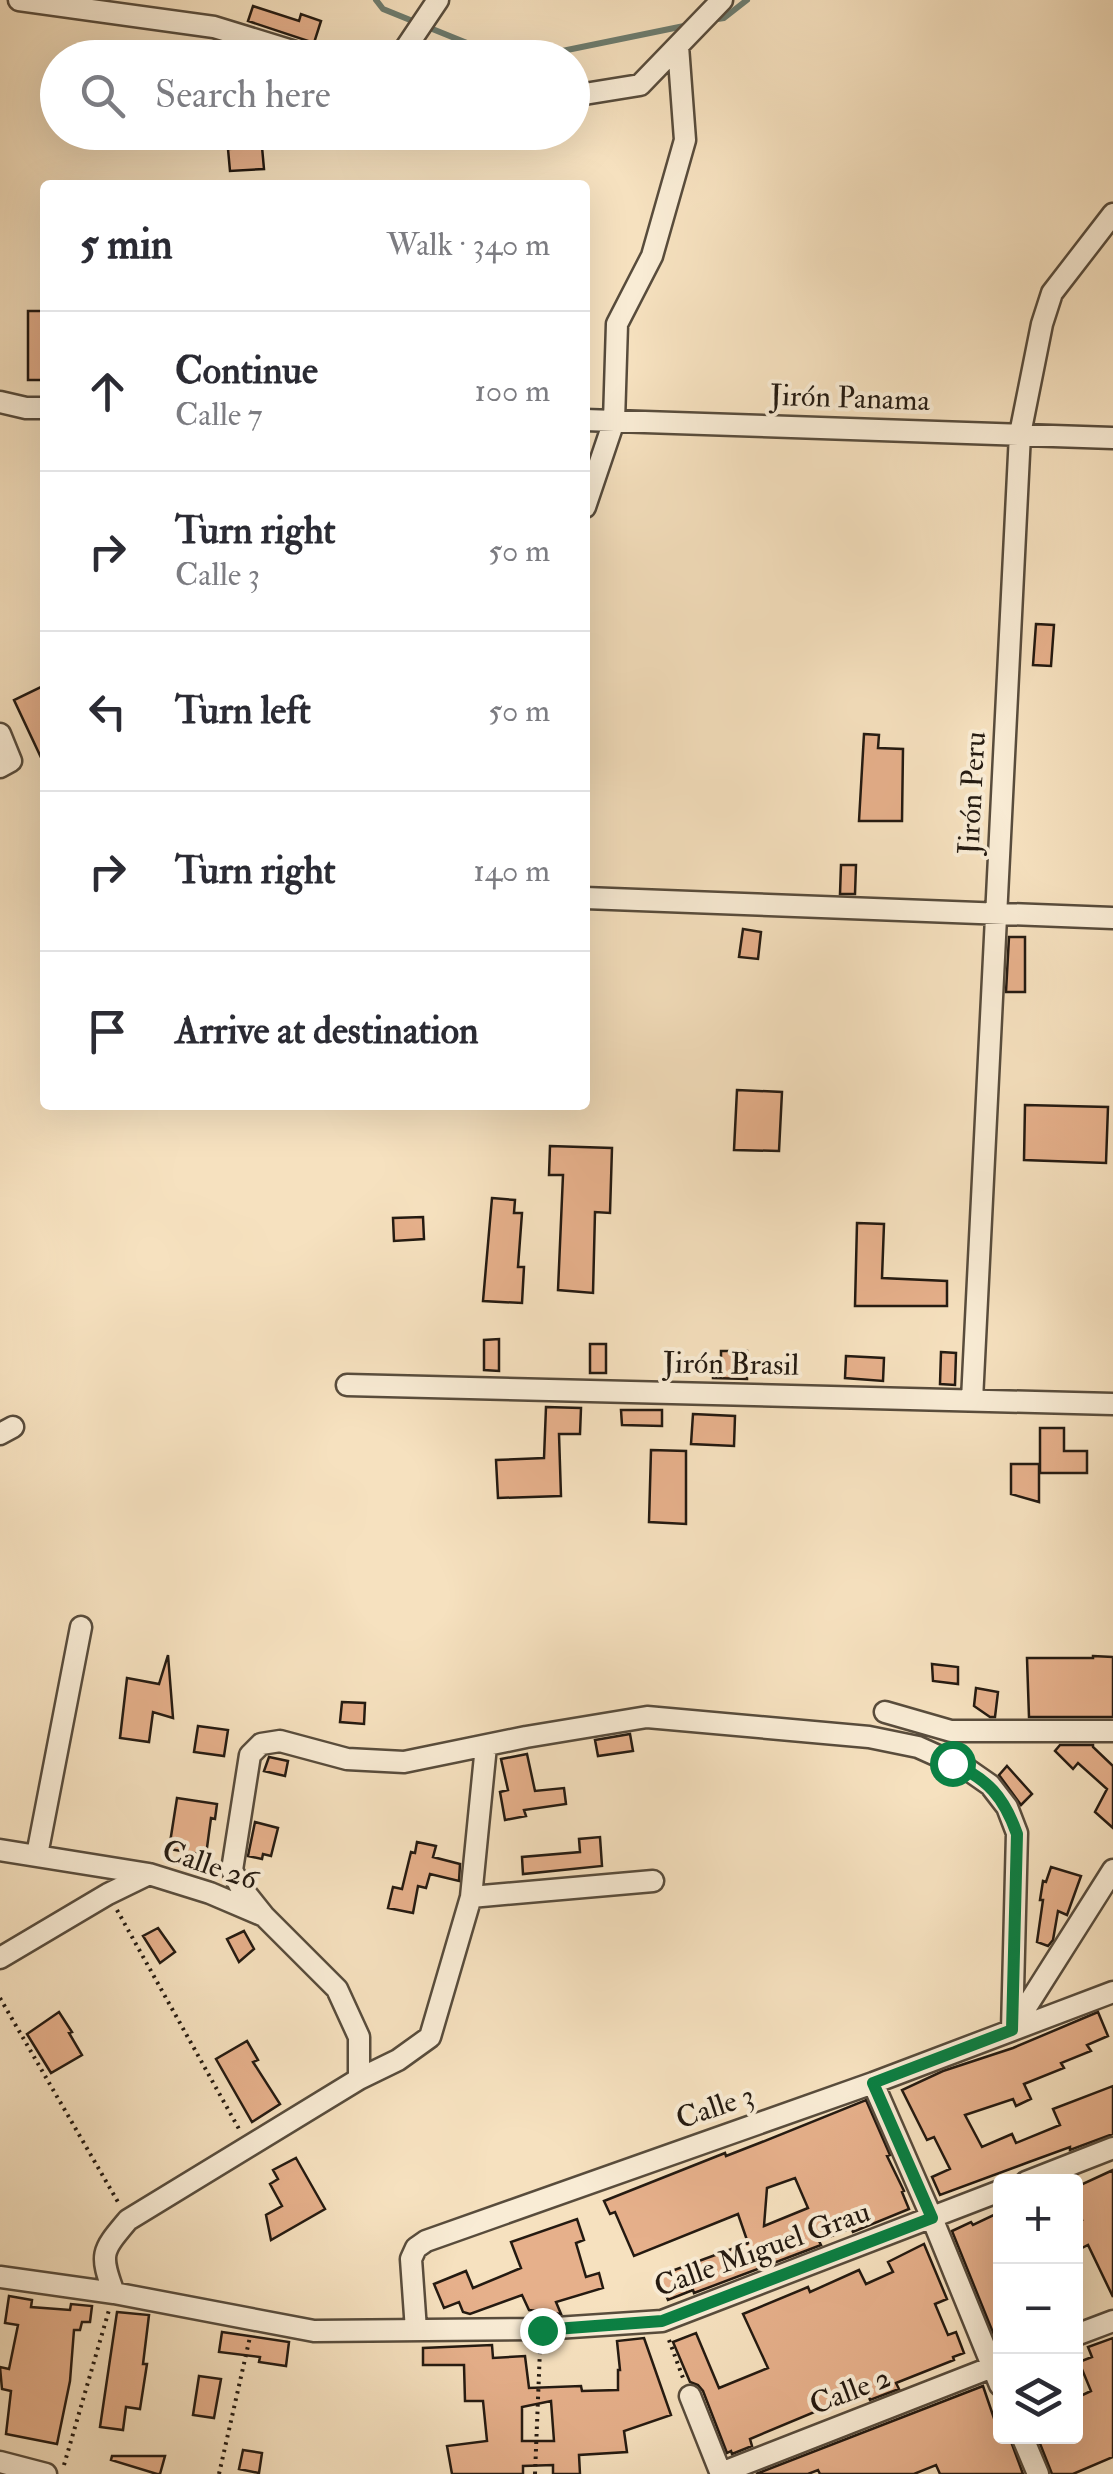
<!DOCTYPE html>
<meta charset="utf-8">
<style>
:root{--surface:#fff;--page:#f7f7f7;--text:#2b2b33;--muted:#7c7c81;--line:#e1e1e2}
body{margin:0;font-family:"IM FELL Double Pica",serif;background:var(--page);color:var(--text)}
.controls{position:absolute;right:30px;bottom:30px;display:grid;overflow:hidden;border-radius:10px;box-shadow:0 10px 40px #0002}
.controls button{width:90px;height:90px;display:grid;place-items:center;padding:0;border:0;border-bottom:2px solid var(--line);background:var(--surface);color:var(--text);font:50px sans-serif}
.stop{position:absolute;width:30px;height:30px;margin:-22px;border:8px solid #0b8043;border-radius:50%;background:#fff}
.stop.end{background:#0b8043;border-color:#fff;box-shadow:0 2px 10px #0008}
.list{margin:0;padding:0;list-style:none}
h2{display:flex;justify-content:space-between;align-items:center;height:130px;margin:0;padding:0 40px;font-size:42px}
h2 small{font-size:32px;font-weight:400;color:var(--muted)}
.list li{display:grid;grid-template-columns:65px 1fr auto;gap:30px;align-items:center;box-sizing:border-box;height:160px;padding:0 40px;border-top:2px solid var(--line)}
.list b{display:block;font-size:38px;white-space:nowrap}
.list p{margin:0;font-size:32px;white-space:nowrap;color:var(--muted)}
.list em{font-size:32px;font-style:normal;color:var(--muted)}
.icon{flex:none;width:55px;height:55px;fill:none;stroke:currentColor;stroke-width:2;stroke-linecap:round;stroke-linejoin:round}
.map{position:relative;flex:none;width:1113px;height:2474px;overflow:hidden}
.search{position:absolute;background:var(--surface);box-shadow:0 10px 40px #0002;left:40px;top:40px;width:550px;height:110px;display:flex;align-items:center;gap:25px;box-sizing:border-box;padding:0 35px;border-radius:55px;color:var(--muted);font-size:38px}
.panel{position:absolute;background:var(--surface);box-shadow:0 10px 40px #0002;left:40px;top:180px;width:550px;height:930px;border-radius:10px}
.map>svg:first-child{display:block}
.lines{fill:none;stroke-linecap:round;stroke-linejoin:round}
.stream{stroke:#6d7c6f;stroke-width:6}
.building{fill:#e6b08b;stroke:#241a11;stroke-width:2.5;fill-rule:evenodd}
.street-casing{stroke:#584c3c;stroke-width:25}
.path{stroke:#241a11;stroke-width:4;stroke-dasharray:2.5 5;stroke-linecap:butt}
.street{stroke:#f9ecd5;stroke-width:20}
.route{stroke:#0b8043;stroke-width:12}
.labels{text-anchor:middle;dominant-baseline:central;stroke-width:8;stroke-linejoin:round;paint-order:stroke}
.street-label{font-size:30px;fill:#241a11;stroke:#f9ecd5}
</style>
<div class="map">
<svg width="1113" height="2474" viewBox="0 0 1113 2474">
<rect width="100%" height="100%" fill="#f6e1bf"/>
<filter id="stains"><feTurbulence type="fractalNoise" baseFrequency=".002" numOctaves="4"/><feColorMatrix values="0 0 0 0 .2 0 0 0 0 .09 0 0 0 0 .02 0 0 0 .5 -.17"/></filter>
<radialGradient id="worn" r=".72"><stop offset=".6" stop-color="#630" stop-opacity="0"/><stop offset="1" stop-color="#630" stop-opacity=".3"/></radialGradient>
<g class="lines">
<!-- stream -->
<path class="stream" d="M376 0 383 9 504 58
M711 20 724 18 747 0
M528 58 689 25"/>
</g>
<!-- building -->
<path class="building" d="M253 6 299 21 301 14 321 21 314 43 248 21Z
M262 147 264 169 230 171 228 149Z
M28 311H45V380H28Z
M1036 624 1054 625 1051 666 1033 665Z
M45 685V766L14 700Z
M864 734 879 735 878 748 903 749 902 821H859Z
M841 865H856L855 894H840Z
M743 929 761 932 758 959 739 957Z
M1009 937H1025V992H1006Z
M737 1090 782 1092 779 1151 734 1150Z
M1025 1105 1108 1107 1106 1163 1024 1160Z
M550 1146 612 1148 610 1213 595 1212 593 1293 558 1290 563 1175H549Z
M492 1198 515 1200 514 1213H522L518 1267H524L522 1303 483 1301Z
M423 1217 424 1239 394 1241 393 1218Z
M857 1223 884 1224 882 1278 947 1281V1306H855Z
M499 1339V1371L484 1370V1340Z
M590 1344H606V1373H590Z
M721 1351H747V1379L713 1378V1362L721 1363Z
M941 1352 956 1353 955 1385 940 1384Z
M846 1356 884 1358 883 1381 845 1378Z
M546 1407 581 1408 580 1434H559L561 1496 498 1498 496 1460 544 1458Z
M621 1410H662V1426L622 1425Z
M693 1414 735 1416 734 1446 691 1444Z
M1040 1428H1064V1451H1087V1473H1040Z
M651 1450 686 1451V1524L649 1522Z
M1011 1464H1039V1502L1011 1494Z
M168 1655 173 1718 153 1712 149 1742 120 1738 127 1678 159 1684Z
M1093 1656 1113 1657V1717H1029L1027 1658H1093Z
M932 1664 958 1667V1684L933 1681Z
M976 1688 998 1692 995 1717H990L974 1706Z
M342 1702 365 1703 364 1724 340 1722Z
M198 1726 228 1730 224 1756 194 1752Z
M630 1734 633 1751 598 1756 595 1740Z
M1060 1745H1093V1747L1113 1766V1828L1095 1812 1107 1789 1078 1763 1073 1769 1055 1751Z
M527 1754 535 1791 564 1788 566 1804 524 1810 526 1816 505 1820 500 1792 508 1790 501 1759Z
M269 1757 288 1761 285 1776 264 1771Z
M1007 1766 1032 1794 1021 1805 999 1775Z
M177 1798 217 1804 215 1819 211 1818 206 1855 169 1849Z
M255 1822 278 1828 271 1856 263 1854 262 1859 248 1856Z
M600 1837 602 1866 523 1874 522 1857 580 1852 579 1839Z
M417 1842 436 1846 433 1857 460 1864 459 1881 430 1874 426 1888 418 1886 413 1913 388 1908 393 1887 402 1889 411 1852 415 1853Z
M1051 1867 1081 1876 1067 1915 1058 1911 1053 1940 1048 1946 1037 1942 1043 1900H1040L1043 1881 1046 1882Z
M158 1928 175 1952 160 1963 143 1936Z
M244 1931 254 1949 239 1962 227 1939Z
M59 2012 72 2032 69 2033 82 2055 51 2073 27 2034Z
M1098 2012 1108 2036 1087 2045 1091 2051 1061 2063 1064 2068 1024 2084 1031 2099 1016 2106 1013 2099 965 2115 982 2147 1012 2134 1016 2143 1060 2125 1053 2109 1113 2086V2134L1070 2150V2147L1029 2162 940 2195 932 2177 950 2169 934 2137 927 2140 902 2090 943 2071 1013 2048Z
M247 2041 258 2060 253 2062 280 2104 252 2122 216 2059Z
M866 2100 890 2155 887 2156 904 2191 902 2192 909 2209 853 2232 851 2228 819 2241 821 2245 808 2250 694 2293 693 2290 668 2300 658 2276 748 2243 738 2214 634 2256 615 2212 610 2214 604 2201 725 2153 726 2156 762 2142ZM795 2178 808 2208 764 2226 767 2188Z
M296 2158 325 2209 271 2240 266 2215 282 2206 270 2184 278 2179 273 2170Z
M1113 2170V2297L1088 2245 1076 2251V2222L1082 2220 1076 2205V2187Z
M1000 2212V2350L952 2231 971 2222 973 2225Z
M577 2219 584 2240 576 2243 586 2277 599 2273 603 2288 556 2302 561 2314 529 2310 522 2295 470 2314 463 2312 459 2302 444 2308 434 2284 466 2271 473 2288 521 2268 511 2242Z
M924 2244 947 2299 935 2304 948 2335 956 2332 964 2353 953 2357 954 2360 896 2383 899 2389 870 2400 863 2383 834 2397 836 2403 750 2439 752 2446 732 2454 731 2451 727 2453 703 2391 698 2385 690 2382 673 2342 696 2333 719 2388 768 2368 743 2314 808 2287 810 2292 859 2270 866 2284 893 2272 888 2262Z
M9 2296 32 2300 31 2307 70 2310 71 2304 92 2306 90 2322H82L80 2330H74L70 2381 57 2444 6 2434 11 2391 2 2389 0 2367 9 2369 18 2325 5 2323Z
M117 2312 149 2315 143 2364H147L140 2409 126 2407 123 2430 100 2427Z
M222 2332 289 2342 286 2366 259 2362 260 2357 219 2352Z
M644 2338 671 2415 624 2431 627 2452 579 2455 580 2474H553V2465L523 2466V2474H452L447 2446 487 2441 483 2401H465L464 2365H423V2348L492 2345 493 2358 525 2356 529 2388 581 2386 582 2391 618 2390V2370H620L617 2341ZM551 2401 554 2441H522V2407Z
M1113 2338V2457L1073 2474H1052L1037 2436H1076V2398L1091 2391 1079 2362 1092 2357 1088 2347Z
M199 2376 221 2379 214 2418 193 2415Z
M983 2386 1000 2436H1009L1023 2474H940L936 2465 914 2474H820L818 2470 808 2474H756Z
M243 2450 262 2453 259 2473 239 2469Z
M112 2456H165L160 2474H157L111 2460Z"/>
<g class="lines">
<!-- street casing -->
<g class="street-casing">
<path id="street" d="M19 0 214 27 315 58
M399 58 438 0
M572 96 640 85 722 0
M0 402 26 408H45
M585 420 1113 438
M585 507 614 421 617 324 652 256 685 140 678 46
M0 734 11 761 0 767
M585 898 1113 918
M347 1385 1113 1404
M972 1400 1020 434 1042 324 1052 293 1113 214
M0 1434 13 1427
M885 1712 951 1731H1113
M486 1746 471 1897 430 2037 398 2060 359 2079 128 2220C102 2251 99 2253 114 2293L314 2331 541 2329 662 2321 1000 2191
M0 1850 149 1874 210 1893 264 1916 337 1989 359 2037V2079
M37 1855 81 1627
M471 1897 653 1881
M264 1916 240 1886 232 1870 250 1755 261 1744 280 1741 347 1759 404 1762 526 1737 647 1717 869 1737 918 1747 967 1769 990 1785 1007 1807 1017 1833 1012 2030
M0 1958 108 1894 149 1874
M1013 2028 1113 1870
M873 2083 932 2218 1000 2385
M1026 2182 1113 2148
M0 2277 114 2293
M416 2330 411 2259 416 2248 426 2241 873 2083 1113 1992
M1076 2335 1113 2321
M690 2396 721 2474
M1022 2436 1038 2474
M0 2462 46 2474
M721 2473 1000 2364"/>
</g>
<!-- path -->
<path class="path" d="M117 1910 239 2129
M0 1998 118 2202
M669 2340 683 2378
M64 2465 109 2310
M219 2474 250 2337
M535 2474 540 2349"/>
<!-- street -->
<use href="#street" class="street"/>
</g>
<g class="lines">
<!-- route -->
<path class="route" d="M542 2330 662 2321 932 2218 873 2083 1012 2030 1017 1834C1004 1797 988 1779 952 1763"/>
</g>
<g class="labels">
<!-- street labels -->
<g class="street-label">
<text transform="translate(850 398) rotate(2)">Jirón Panama</text>
<text transform="translate(972 793) rotate(-87)">Jirón Peru</text>
<text transform="translate(731 1364) rotate(1)">Jirón Brasil</text>
<text transform="translate(210 1865) rotate(19)">Calle 26</text>
<text transform="translate(715 2107) rotate(-19)">Calle 3</text>
<text transform="translate(762 2249) rotate(-20)">Calle Miguel Grau</text>
<text transform="translate(850 2391) rotate(-21)">Calle 2</text>
</g>
</g>
<rect width="100%" height="100%" filter="url(#stains)"/>
<rect width="100%" height="100%" fill="url(#worn)"/>
</svg>
<div class="controls">
<button>+</button>
<button>−</button>
<button><svg class="icon" aria-label="layers" viewBox="0 0 24 24"><path d="M12 4l9 5-9 5-9-5zM3 14l9 5 9-5"/></svg></button>
</div>
<div class="stop" style="left:952px;top:1763px"></div>
<div class="stop end" style="left:542px;top:2330px"></div>
<div class="search"><svg class="icon" aria-label="search" viewBox="0 0 24 24"><circle cx="10" cy="10" r="6"/><path d="M15 15l6 6"/></svg>Search here</div>
<section class="panel">
<h2>5 min<small>Walk · 340 m</small></h2>
<ul class="list">
<li><svg class="icon" aria-label="ahead" viewBox="0 0 24 24"><path d="M12 20V5M6 11l6-6 6 6"/></svg><div><b>Continue</b><p>Calle 7</p></div><em>100 m</em></li>
<li><svg class="icon" aria-label="right" viewBox="0 0 24 24"><path d="M7 20v-9h11M14 6l5 5-5 5"/></svg><div><b>Turn right</b><p>Calle 3</p></div><em>50 m</em></li>
<li><svg class="icon" aria-label="left" viewBox="0 0 24 24"><path d="M17 20v-9H6M10 6l-5 5 5 5"/></svg><div><b>Turn left</b></div><em>50 m</em></li>
<li><svg class="icon" aria-label="right" viewBox="0 0 24 24"><path d="M7 20v-9h11M14 6l5 5-5 5"/></svg><div><b>Turn right</b></div><em>140 m</em></li>
<li><svg class="icon" aria-label="arrive" viewBox="0 0 24 24"><path d="M6 21V4h12l-3 4 3 4H6"/></svg><div><b>Arrive at destination</b></div></li>
</ul>
</section>
</div>
